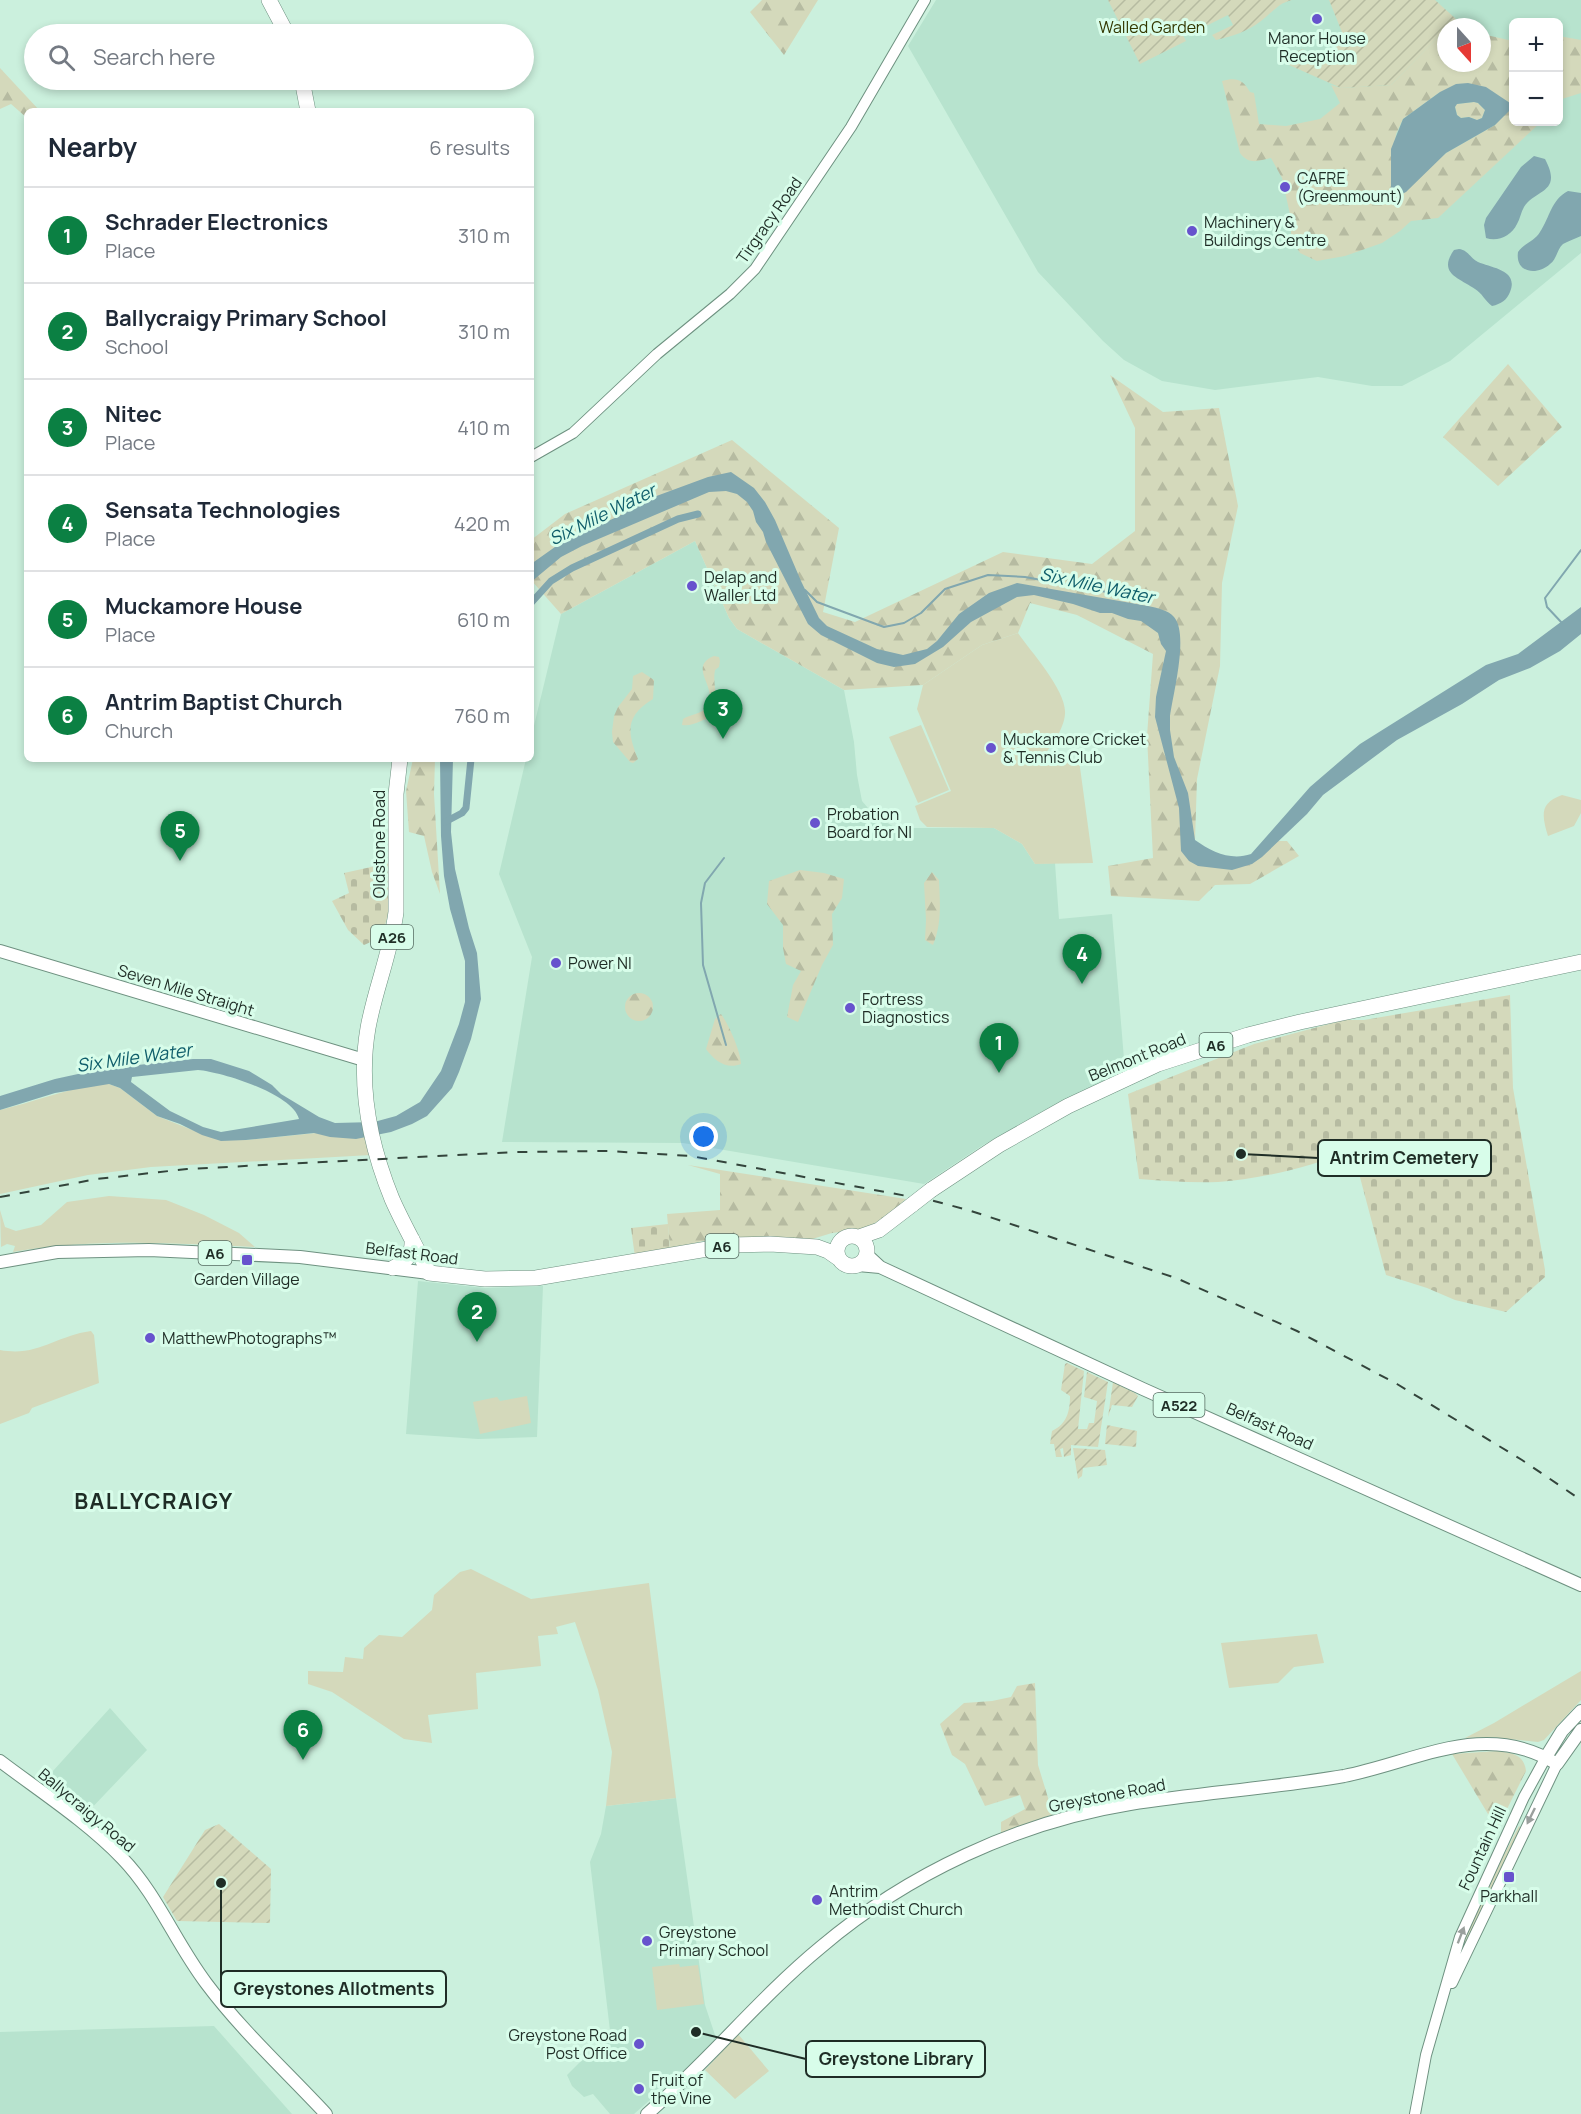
<!DOCTYPE html>
<meta charset="utf-8">
<style>
:root{--surface:#fff;--page:#f6f6f7;--text:#1f2937;--muted:#747a83;--line:#e0e1e3;--accent:#0b8043}
body{margin:0;font-family:Manrope,sans-serif;background:var(--page);color:var(--text)}
.controls{position:absolute;right:18px;top:18px;display:grid;overflow:hidden;border-radius:9px;box-shadow:0 3px 9px #0003}
.controls button{width:54px;height:54px;display:grid;place-items:center;padding:0;border:0;border-bottom:2px solid var(--line);background:var(--surface);color:var(--text);font:30px sans-serif}
.compass{position:absolute;left:1437px;top:18px;width:54px;height:54px;border-radius:50%;background:var(--surface);box-shadow:0 3px 9px #0003;rotate:159deg}
.you{position:absolute;left:704px;top:1137px;width:21px;height:21px;margin:-15px;border:4px solid #fff;border-radius:50%;background:#1a73e8;box-shadow:0 0 0 9px #1a73e833}
.badge{display:grid;place-items:center;width:39px;height:39px;border-radius:50%;background:var(--accent);color:#fff;font-size:20px;font-weight:700}
.pin{position:absolute;translate:-50% -50px;filter:drop-shadow(0 2px 3px #0008)}
.pin::after{content:'';position:absolute;top:32px;width:21px;height:18px;background:inherit;clip-path:polygon(0 0,100% 0,50% 100%)}
.list{margin:0;padding:0;list-style:none}
h2{display:flex;justify-content:space-between;align-items:center;height:78px;margin:0;padding:0 24px;font-size:26px}
h2 small{font-size:20px;font-weight:400;color:var(--muted)}
.list li{display:grid;grid-template-columns:39px 1fr auto;gap:18px;align-items:center;box-sizing:border-box;height:96px;padding:0 24px;border-top:2px solid var(--line)}
.list b{display:block;font-size:22px;white-space:nowrap}
.list p{margin:0;font-size:20px;white-space:nowrap;color:var(--muted)}
.list em{font-size:20px;font-style:normal;color:var(--muted)}
.icon{flex:none;width:33px;height:33px;fill:none;stroke:currentColor;stroke-width:2;stroke-linecap:round;stroke-linejoin:round}
.map{position:relative;flex:none;width:1581px;height:2114px;overflow:hidden}
.search{position:absolute;background:var(--surface);box-shadow:0 3px 9px #0003;left:24px;top:24px;width:510px;height:66px;display:flex;align-items:center;gap:15px;box-sizing:border-box;padding:0 21px;border-radius:33px;color:var(--muted);font-size:22px}
.panel{position:absolute;background:var(--surface);box-shadow:0 3px 9px #0003;left:24px;top:108px;width:510px;height:654px;border-radius:9px}
.map>svg:first-child{display:block}
.built{fill:#b7e3ce;fill-rule:evenodd}
.green{fill:#d4d9bb}
.forest{fill:url(#forest-firs);fill-rule:evenodd}
.cemetery{fill:url(#cemetery-stones)}
.garden{fill:url(#garden-furrows)}
.water{fill:#81a7af;fill-rule:evenodd}
.lines{fill:none;stroke-linecap:round;stroke-linejoin:round}
.stream{stroke:#81a7af;stroke-width:2}
.canal{stroke:#81a7af;stroke-width:7}
.minor-casing{stroke:#6e9180;stroke-width:12}
.major-casing{stroke:#6e9180;stroke-width:14}
.highway-casing{stroke:#6e9180;stroke-width:16}
.minor{stroke:#fff;stroke-width:10}
.major{stroke:#fff;stroke-width:12}
.highway{stroke:#fff;stroke-width:15}
.rail{stroke:#33443b;stroke-width:2;stroke-dasharray:10 10;stroke-linecap:butt}
.highway-bridge-casing{stroke:#6e9180;stroke-width:16;stroke-linecap:butt}
.highway-bridge{stroke:#fff;stroke-width:15}
.oneway{fill:#9aa09d}
.poi-dot{fill:#6753cd;stroke:#d8fdea;stroke-width:2}
.labels{text-anchor:middle;dominant-baseline:central;stroke-width:6;stroke-linejoin:round;paint-order:stroke}
.shield{fill:#d8fdea;stroke:#566b61;stroke-width:1.5}
.shield-label{font-size:15px;font-weight:bold;fill:#1f2d26}
.park-label{font-size:16px;fill:#333701;stroke:#d8fdea}
.poi-label{font-size:16px;fill:#1f2d26;stroke:#d8fdea;text-anchor:start}
.street-label{font-size:16px;fill:#1f2d26;stroke:#d8fdea}
.water-label{font-size:18px;font-style:italic;fill:#105e6b;stroke:#d8fdea}
.district-label{font-size:22px;font-weight:bold;letter-spacing:1.5px;fill:#1f2d26;stroke:#d8fdea}
.leader{fill:none;stroke:#1f2d26;stroke-width:2}
.callout-dot{fill:#1f2d26;stroke:#d8fdea;stroke-width:2}
.callout{fill:#d8fdea;stroke:#1f2d26;stroke-width:2}
.callout-label{font-size:18px;text-anchor:middle;font-weight:bold;fill:#1f2d26}
</style>
<div class="map">
<svg width="1581" height="2114" viewBox="0 0 1581 2114">
<defs>
<pattern id="forest-firs" width="22" height="20" patternUnits="userSpaceOnUse" patternTransform="scale(1.5)"><rect width="22" height="20" fill="#d4d9bb"/><path d="M5 1l3.5 6h-7zM16 11l3.5 6h-7z" fill="#b6bba1"/></pattern>
<pattern id="cemetery-stones" width="16" height="16" patternUnits="userSpaceOnUse" patternTransform="scale(1.5)"><rect width="16" height="16" fill="#d4d9bb"/><path d="M2 7V4a2 2 0 0 1 4 0v3zM10 15v-3a2 2 0 0 1 4 0v3z" fill="#b6bba1"/></pattern>
<pattern id="garden-furrows" width="10" height="10" patternUnits="userSpaceOnUse" patternTransform="scale(1.5)"><rect width="10" height="10" fill="#d4d9bb"/><path d="M-1 1l2-2M0 10L10 0M9 11l2-2" fill="none" stroke="#b6bba1"/></pattern>
</defs>
<rect width="100%" height="100%" fill="#cbf0dd"/>
<!-- built -->
<path class="built" d="M936 0H1581V253L1450 361 1402 386H1372L1318 377 1215 390 1162 381 1124 360 1103 341 1038 272 908 46ZM1514 22H1558V122H1514ZM1446 27H1482V63H1446Z
M695 541 729 618 737 629 844 690 854 742 857 775 862 801 874 815 896 828H994L1022 844 1035 864 1055 863 1059 919 1112 914 1125 1071 1049 1108 983 1145 924 1184 683 1143 502 1142 532 957 499 874 526 759H531V738L561 614Z
M418 1281 485 1288 543 1286 537 1437 478 1439 406 1434Z
M110 1708 147 1750 85 1815 43 1782Z
M676 1798 705 2005 717 2041 634 2114H610L593 2094 584 2097 572 2086 567 2075 579 2063 611 2039 590 1862 601 1834 606 1806Z
M214 2026 292 2114H0V2032Z"/>
<!-- green -->
<path class="green" d="M1018 633C1031 652 1067 691 1065 714 1064 730 1050 747 1041 760L1045 762 1079 760 1093 863 1035 864 1022 844 994 828 927 827 920 820 915 806 951 791 917 709 923 685 982 645Z
M921 725 949 790 918 803 889 737Z
M1562 795 1581 800V813L1574 826 1548 836C1542 816 1539 803 1562 795Z
M98 1084H109L120 1088 157 1116 195 1131 246 1140 316 1133 340 1137H366L371 1155 151 1167 88 1175 0 1194V1110C33 1102 64 1090 98 1084Z
M109 1196 166 1200 204 1215 239 1233 255 1247C174 1243 94 1238 13 1252L15 1246 7 1244 1 1247 0 1210 5 1227 16 1231 41 1225 67 1202Z
M91 1331 94 1335 99 1383 32 1408 29 1413 0 1424V1350C38 1357 55 1336 91 1331Z
M527 1396 531 1423 480 1434 473 1402 497 1397 500 1401Z
M471 1569 531 1599 649 1583 676 1798 606 1806 612 1752 598 1690 575 1622 556 1627 558 1634 538 1636 541 1666 476 1673 478 1709 428 1715 432 1743 404 1739 332 1692 308 1684V1671L343 1672 345 1657 363 1659 364 1648 379 1635 402 1637 432 1610 434 1595 460 1572Z
M1317 1634 1324 1663 1294 1667 1278 1683 1229 1688 1221 1643Z
M1581 1671V1700L1544 1740 1538 1742 1490 1737 1465 1738 1494 1723Z
M1519 1826 1521 1828 1454 1970 1472 1917Z
M679 1964 680 1967 698 1965 704 2004 657 2010 652 1967Z
M738 2034 769 2071 735 2099 705 2070Z"/>
<!-- forest -->
<path class="forest" d="M762 0H818L784 55 750 12Z
M1446 29V63H1482V34L1513 41 1514 122H1541L1438 218 1411 221 1400 231 1382 243 1345 256 1317 261 1300 253 1291 239V219L1282 178 1271 158C1258 161 1249 165 1240 153L1222 81C1236 77 1243 79 1250 92L1254 93 1259 124 1286 126 1320 119 1340 103 1331 85 1341 88 1391 85ZM1440 92 1498 96 1510 103 1495 125 1446 153 1430 167 1391 182 1396 134 1403 119Z
M1559 36 1581 40V93L1562 99 1559 103Z
M0 68 40 111H27V118L11 104 0 109Z
M1474 102 1478 103 1485 110 1482 118 1477 120 1469 117 1461 118 1457 115 1455 106 1457 104Z
M1508 364 1562 427 1498 486 1443 437Z
M1110 375 1163 412 1219 408 1238 506 1222 583 1220 666 1197 779 1195 841 1199 850 1238 864 1273 841H1287L1299 856 1250 884 1215 885 1199 901 1111 896 1108 866 1153 858 1147 736 1153 654 1077 615 1030 603 1018 633 982 645 923 685 844 690 737 629 729 618 695 541 561 614 531 580V540L565 514 732 440 839 528 823 612 855 622 1003 552 1092 564 1135 531V428Z
M714 656 719 657 720 661 719 667 715 670C711 688 726 711 701 721 694 724 689 726 682 725L683 719C689 715 704 713 708 706 718 687 687 667 714 656Z
M642 672 654 680 653 699C625 716 627 732 638 759L633 763 630 762 613 742 612 732 614 716 618 707 632 689 633 676Z
M413 759H435L434 794 440 894 432 872 424 836 409 832 406 791Z
M800 870 824 873 844 879 842 898 832 914 833 945 822 965 798 1022 787 1017 793 985 801 971 786 964 783 948V925L767 904 769 881Z
M932 872 939 880C940 903 942 923 933 945L925 940 926 920 924 883Z
M625 1007a14 14 0 1 1 28 0a14 14 0 1 1-28 0Z
M721 1014C728 1023 741 1052 741 1064 726 1070 714 1060 706 1049L715 1019Z
M688 1165 906 1199 888 1215 865 1229 832 1233 809 1240 747 1237 703 1241 670 1249 667 1214 720 1210V1174Z
M1035 1683 1038 1765 1053 1814 1001 1834V1822L1025 1809 1020 1795 985 1806 965 1764 952 1755 940 1724 964 1703 992 1701 1011 1697 1017 1686Z
M1497 1751C1512 1753 1524 1754 1526 1771L1497 1829 1452 1754Z"/>
<!-- cemetery -->
<path class="cemetery" d="M389 863 390 906 382 937 364 945 348 930 332 901 349 893 344 873Z
M1510 995 1513 1088 1545 1270V1277L1506 1312 1455 1300 1427 1288 1386 1275 1353 1151C1309 1166 1265 1179 1218 1182 1192 1183 1166 1181 1139 1179L1128 1094 1254 1044 1344 1020H1364Z
M668 1224 670 1249 635 1257 631 1228Z"/>
<!-- garden -->
<path class="garden" d="M1108 0H1292C1278 3 1272 13 1261 21 1247 32 1232 36 1216 40L1212 35 1233 25 1228 15 1200 29 1198 27 1183 35 1186 41 1140 64Z
M1329 0H1435L1456 19 1391 85 1341 88 1289 65 1285 56 1303 49 1307 58C1319 62 1328 64 1340 59L1335 47 1346 42Z
M1067 1363 1084 1371 1078 1429H1087L1089 1423H1094L1097 1401 1084 1397 1087 1372 1108 1382 1098 1447 1071 1445V1455L1064 1457 1063 1448 1060 1449 1062 1457H1056L1054 1444H1050L1052 1431C1067 1424 1070 1411 1070 1396L1061 1390 1065 1364Z
M1113 1382 1135 1393 1138 1396 1132 1407 1112 1405 1108 1417Z
M1107 1425 1137 1431 1136 1447 1105 1444Z
M1073 1448 1105 1450 1107 1465 1083 1468 1082 1476 1078 1479Z
M219 1824 271 1869 270 1923 177 1921 163 1897 205 1830Z"/>
<!-- water -->
<path class="water" d="M1468 83 1486 87 1510 103V110L1495 125 1446 153 1406 192 1400 195 1394 194 1391 189V149L1403 119 1440 92 1456 84ZM1474 102 1478 103 1485 110 1482 118 1477 120 1469 117 1461 118 1457 115 1455 107 1457 104Z
M1534 156 1545 159C1563 193 1536 189 1524 207 1521 212 1520 219 1517 224 1511 236 1498 242 1486 238L1484 225 1486 218 1521 167Z
M1568 191 1581 193V236C1575 239 1568 241 1563 244 1557 249 1557 259 1550 264 1537 276 1515 273 1518 252 1524 243 1535 241 1540 232 1550 217 1551 200 1568 191Z
M1459 249C1468 250 1470 258 1478 262 1492 268 1519 270 1510 292 1507 300 1501 304 1492 306 1485 301 1482 293 1475 289 1460 278 1437 274 1454 250Z
M731 472 754 488 765 502 775 520 801 581 819 618 827 626 877 649 903 655 927 649 937 641 959 614 989 593 1017 583 1148 606C1157 608 1168 610 1174 617 1189 634 1173 694 1170 716V730L1174 757 1188 793 1195 840C1212 852 1231 861 1251 854L1310 787 1360 744 1486 665 1518 654 1581 607V634L1560 651 1530 668 1499 680 1462 704 1397 740 1323 795 1307 814 1262 857 1252 864 1232 870 1198 866 1189 861 1181 851 1179 808 1155 717 1156 697 1166 651 1161 644 1158 633 1141 621 1128 619 1112 613H1100L1073 604 1034 595 1017 597 971 622 943 647 915 664 894 667 877 663 821 635 808 624 766 542 763 532 756 522 753 511 747 502 737 494 726 491 709 492 582 546 561 557 531 582V564L562 542 619 516 651 498 708 477Z
M440 759H453L451 832 455 869 469 928 477 953 481 999 471 1039 459 1072 452 1088 427 1116 412 1124 391 1132 356 1139 330 1137 314 1133 246 1140 221 1141 202 1135 180 1124 157 1116 120 1088 109 1084 55 1093 0 1110V1096L55 1079 101 1069 193 1059H211L249 1071 272 1085 281 1094 319 1117 335 1123 374 1122 396 1116 420 1102 441 1071 459 1024 465 1002V961L450 909 444 876 441 836ZM198 1070C222 1072 293 1094 299 1119L221 1132 203 1127 170 1111 131 1082 132 1077Z"/>
<g class="lines">
<!-- stream -->
<path class="stream" d="M805 590 817 602 884 627 904 623 921 613 945 589 988 575 1025 577 1150 600
M1562 623 1547 607 1545 598 1581 550
M724 858 705 883 701 903 703 965 726 1045"/>
<!-- canal -->
<path class="canal" d="M531 603 551 581 572 568 678 519 698 514
M445 822 462 813 466 808 471 759"/>
<!-- minor casing -->
<g class="minor-casing">
<path id="minor" d="M531 457 573 433 657 354 730 294 755 269 851 127 925 0
M1452 1983 1557 1764
M1415 2114 1426 2055 1460 1937 1524 1797 1546 1757"/>
</g>
<!-- major casing -->
<g class="major-casing">
<path id="major" d="M0 951 364 1060
M867 1255 880 1267 1143 1389 1581 1585
M0 1262 57 1252 149 1250 300 1257 429 1273
M858 1265 880 1267
M1546 1757 1562 1731 1581 1711
M0 1761C41 1792 86 1821 122 1858 157 1894 175 1942 206 1983 241 2030 286 2071 326 2114
M647 2114C708 2062 759 1998 821 1947 907 1874 1018 1822 1130 1804 1201 1793 1273 1788 1344 1776 1416 1762 1485 1719 1557 1764L1581 1730"/>
</g>
<!-- highway casing -->
<g class="highway-casing">
<path id="highway" d="M269 0 287 34
M302 80 308 111
M400 759 396 794V912C391 952 375 989 368 1028 358 1086 370 1145 392 1199 403 1224 417 1248 429 1273L485 1279 536 1278 731 1245 770 1244 817 1247 828 1251 838 1258
M931 1190 999 1145 1068 1106 1158 1064 1248 1035 1300 1022 1581 962
M837 1251a15 15 0 1 1 30 0a15 15 0 1 1-30 0Z
M859 1237 879 1230 913 1204
M393 1268C406 1261 413 1256 412 1239"/>
</g>
<!-- minor -->
<use href="#minor" class="minor"/>
<!-- major -->
<use href="#major" class="major"/>
<!-- highway -->
<use href="#highway" class="highway"/>
<!-- rail -->
<path class="rail" d="M0 1197 97 1179 187 1169 516 1152 608 1151 691 1156 934 1201 968 1210 1176 1278 1297 1331 1397 1384 1522 1460 1581 1500"/>
<!-- highway-bridge casing -->
<g class="highway-bridge-casing">
<path id="highway-bridge" d="M913 1204 931 1190"/>
</g>
<!-- highway-bridge -->
<use href="#highway-bridge" class="highway-bridge"/>
</g>
<!-- one-way arrows -->
<defs><path id="oneway-solid" d="M-6-.8H1V-3.2L6.5 0L1 3.2V.8H-6Z" transform="scale(1.5)"/></defs>
<g class="oneway">
<use href="#oneway-solid" transform="translate(1531 1816) rotate(116)"/>
<use href="#oneway-solid" transform="translate(1461 1935) rotate(-69)"/>
</g>
<!-- markers -->
<g class="poi-dot">
<circle cx="1317" cy="19" r="6"/>
<circle cx="1285" cy="187" r="6"/>
<circle cx="1192" cy="231" r="6"/>
<circle cx="692" cy="586" r="6"/>
<circle cx="991" cy="748" r="6"/>
<circle cx="815" cy="823" r="6"/>
<circle cx="556" cy="963" r="6"/>
<circle cx="850" cy="1008" r="6"/>
<rect x="241" y="1254" width="12" height="12" rx="3"/>
<circle cx="150" cy="1338" r="6"/>
<rect x="1503" y="1871" width="12" height="12" rx="3"/>
<circle cx="817" cy="1900" r="6"/>
<circle cx="647" cy="1941" r="6"/>
<circle cx="639" cy="2044" r="6"/>
<circle cx="639" cy="2089" r="6"/>
</g>
<g class="labels">
<!-- shield labels -->
<g class="shield">
<rect x="371" y="925" width="42" height="24" rx="4.5"/>
<rect x="1199.5" y="1033" width="33" height="24" rx="4.5"/>
<rect x="705.5" y="1234" width="33" height="24" rx="4.5"/>
<rect x="198.5" y="1241" width="33" height="24" rx="4.5"/>
<rect x="1153.5" y="1393" width="51" height="24" rx="4.5"/>
</g>
<g class="shield-label">
<text x="392" y="937">A26</text>
<text x="1216" y="1045">A6</text>
<text x="722" y="1246">A6</text>
<text x="215" y="1253">A6</text>
<text x="1179" y="1405">A522</text>
</g>
<!-- park labels -->
<g class="park-label">
<text x="1152" y="27">Walled Garden</text>
</g>
<!-- poi labels -->
<g class="poi-label">
<text x="1317" y="38" text-anchor="middle">Manor House<tspan x="1317" dy="18">Reception</tspan></text>
<text x="1297" y="178">CAFRE<tspan x="1297" dy="18">(Greenmount)</tspan></text>
<text x="1204" y="222">Machinery &amp;<tspan x="1204" dy="18">Buildings Centre</tspan></text>
<text x="704" y="577">Delap and<tspan x="704" dy="18">Waller Ltd</tspan></text>
<text x="1003" y="739">Muckamore Cricket<tspan x="1003" dy="18">&amp; Tennis Club</tspan></text>
<text x="827" y="814">Probation<tspan x="827" dy="18">Board for NI</tspan></text>
<text x="568" y="963">Power NI</text>
<text x="862" y="999">Fortress<tspan x="862" dy="18">Diagnostics</tspan></text>
<text x="247" y="1279" text-anchor="middle">Garden Village</text>
<text x="162" y="1338">MatthewPhotographs™</text>
<text x="829" y="1891">Antrim<tspan x="829" dy="18">Methodist Church</tspan></text>
<text x="1509" y="1896" text-anchor="middle">Parkhall</text>
<text x="659" y="1932">Greystone<tspan x="659" dy="18">Primary School</tspan></text>
<text x="627" y="2035" text-anchor="end">Greystone Road<tspan x="627" dy="18">Post Office</tspan></text>
<text x="651" y="2080">Fruit of<tspan x="651" dy="18">the Vine</tspan></text>
</g>
<!-- street labels -->
<g class="street-label">
<text transform="translate(769 220) rotate(-55)">Tirgracy Road</text>
<text transform="translate(379 844) rotate(-90)">Oldstone Road</text>
<text transform="translate(186 990) rotate(17)">Seven Mile Straight</text>
<text transform="translate(1137 1057) rotate(-22)">Belmont Road</text>
<text transform="translate(412 1253) rotate(7)">Belfast Road</text>
<text transform="translate(1270 1426) rotate(24)">Belfast Road</text>
<text transform="translate(1107 1795) rotate(-11)">Greystone Road</text>
<text transform="translate(87 1810) rotate(40)">Ballycraigy Road</text>
<text transform="translate(1482 1848) rotate(-65)">Fountain Hill</text>
</g>
<!-- water labels -->
<g class="water-label">
<text transform="translate(602 514) rotate(-26)">Six Mile Water</text>
<text transform="translate(1097 585) rotate(12)">Six Mile Water</text>
<text transform="translate(134 1057) rotate(-8)">Six Mile Water</text>
</g>
<!-- district labels -->
<g class="district-label">
<text x="154" y="1501">BALLYCRAIGY</text>
</g>
</g>
<!-- callouts -->
<path class="leader" d="M1241 1154L1318 1158M221 1883L221 1989M696 2032L806 2059"/>
<g class="callout-dot">
<circle cx="1241" cy="1154" r="6"/>
<circle cx="221" cy="1883" r="6"/>
<circle cx="696" cy="2032" r="6"/>
</g>
<g class="callout">
<rect x="1318" y="1140" width="173" height="36" rx="6"/>
<rect x="221" y="1971" width="225" height="36" rx="6"/>
<rect x="806" y="2041" width="179" height="36" rx="6"/>
</g>
<g class="callout-label">
<text x="1404" y="1164">Antrim Cemetery</text>
<text x="334" y="1995">Greystones Allotments</text>
<text x="896" y="2065">Greystone Library</text>
</g>
</svg>
<div class="controls">
<button>+</button>
<button>−</button>
</div>
<svg class="compass" viewBox="-18 -18 36 36"><path d="M0-13l5 13h-10z" fill="#e53935"/><path d="M0 13l5-13h-10z" fill="#747a83"/></svg>
<div class="you"></div>
<div class="pin badge" style="left:999px;top:1073px">1</div>
<div class="pin badge" style="left:477px;top:1342px">2</div>
<div class="pin badge" style="left:723px;top:739px">3</div>
<div class="pin badge" style="left:1082px;top:984px">4</div>
<div class="pin badge" style="left:180px;top:861px">5</div>
<div class="pin badge" style="left:303px;top:1760px">6</div>
<div class="search"><svg class="icon" aria-label="search" viewBox="0 0 24 24"><circle cx="10" cy="10" r="6"/><path d="M15 15l6 6"/></svg>Search here</div>
<section class="panel">
<h2>Nearby<small>6 results</small></h2>
<ul class="list">
<li><span class="badge">1</span><div><b>Schrader Electronics</b><p>Place</p></div><em>310 m</em></li>
<li><span class="badge">2</span><div><b>Ballycraigy Primary School</b><p>School</p></div><em>310 m</em></li>
<li><span class="badge">3</span><div><b>Nitec</b><p>Place</p></div><em>410 m</em></li>
<li><span class="badge">4</span><div><b>Sensata Technologies</b><p>Place</p></div><em>420 m</em></li>
<li><span class="badge">5</span><div><b>Muckamore House</b><p>Place</p></div><em>610 m</em></li>
<li><span class="badge">6</span><div><b>Antrim Baptist Church</b><p>Church</p></div><em>760 m</em></li>
</ul>
</section>
</div>
